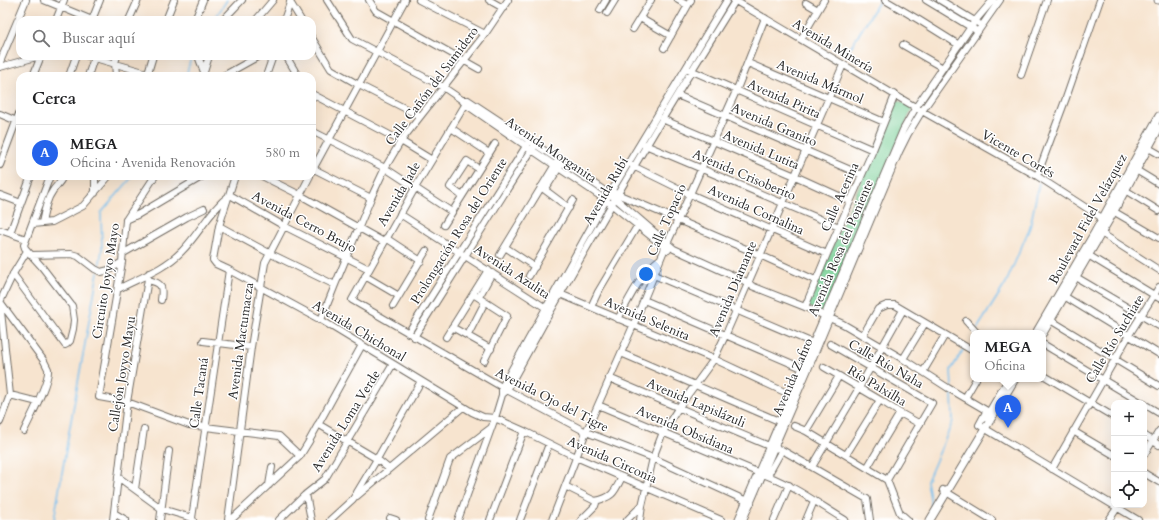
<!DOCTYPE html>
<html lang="es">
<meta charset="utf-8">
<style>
:root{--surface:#fff;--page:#f6f6f6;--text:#202124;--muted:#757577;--line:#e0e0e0;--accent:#2563eb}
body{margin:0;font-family:Cardo,serif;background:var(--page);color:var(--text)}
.controls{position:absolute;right:12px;bottom:12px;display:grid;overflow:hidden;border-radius:8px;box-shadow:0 4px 16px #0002}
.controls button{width:36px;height:36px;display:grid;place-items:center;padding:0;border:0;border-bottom:1px solid var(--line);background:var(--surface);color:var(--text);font:20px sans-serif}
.you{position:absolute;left:646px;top:274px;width:14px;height:14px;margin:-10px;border:3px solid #fff;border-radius:50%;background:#1a73e8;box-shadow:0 0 0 6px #1a73e833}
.badge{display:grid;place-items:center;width:26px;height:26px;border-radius:50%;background:var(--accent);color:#fff;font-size:13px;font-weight:700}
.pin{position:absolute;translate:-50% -33px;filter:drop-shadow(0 1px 2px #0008)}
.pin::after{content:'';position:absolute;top:21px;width:14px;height:12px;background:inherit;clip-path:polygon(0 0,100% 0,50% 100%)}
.popup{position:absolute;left:970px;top:330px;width:76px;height:52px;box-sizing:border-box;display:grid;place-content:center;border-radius:8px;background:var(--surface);filter:drop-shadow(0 1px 3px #0005);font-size:13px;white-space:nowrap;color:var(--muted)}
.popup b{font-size:15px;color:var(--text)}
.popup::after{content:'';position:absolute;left:50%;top:100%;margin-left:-8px;border:8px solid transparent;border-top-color:var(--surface)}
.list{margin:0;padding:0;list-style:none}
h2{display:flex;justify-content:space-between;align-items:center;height:52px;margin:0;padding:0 16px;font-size:17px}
h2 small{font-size:13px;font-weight:400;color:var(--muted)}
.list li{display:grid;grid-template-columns:26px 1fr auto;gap:12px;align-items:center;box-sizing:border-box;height:56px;padding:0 16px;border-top:1px solid var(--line)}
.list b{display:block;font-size:15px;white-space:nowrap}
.list p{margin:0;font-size:13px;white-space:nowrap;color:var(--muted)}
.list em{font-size:13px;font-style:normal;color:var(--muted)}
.icon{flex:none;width:22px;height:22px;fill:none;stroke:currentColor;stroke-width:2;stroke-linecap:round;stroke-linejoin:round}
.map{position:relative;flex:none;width:1159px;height:520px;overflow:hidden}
.search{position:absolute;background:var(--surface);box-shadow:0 4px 16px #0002;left:16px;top:16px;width:300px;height:44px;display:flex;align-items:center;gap:10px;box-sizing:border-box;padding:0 14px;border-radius:12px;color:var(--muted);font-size:15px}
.panel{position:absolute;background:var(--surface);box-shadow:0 4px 16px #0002;left:16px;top:72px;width:300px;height:108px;border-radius:12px}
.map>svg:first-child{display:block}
.green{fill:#74cd93;stroke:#507c5f}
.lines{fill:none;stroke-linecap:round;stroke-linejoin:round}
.stream{stroke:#76c0ef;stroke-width:1.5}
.minor-casing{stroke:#726c64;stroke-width:8}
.major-casing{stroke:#726c64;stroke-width:9}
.minor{stroke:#fff;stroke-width:6}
.major{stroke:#fff;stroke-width:7}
.labels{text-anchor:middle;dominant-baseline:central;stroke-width:3;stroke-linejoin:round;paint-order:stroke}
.street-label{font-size:13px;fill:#2b2b2b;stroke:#fff}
</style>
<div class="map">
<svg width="1159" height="520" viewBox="0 0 1159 520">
<rect width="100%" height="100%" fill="#fff"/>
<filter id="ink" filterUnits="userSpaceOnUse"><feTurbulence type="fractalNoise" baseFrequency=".025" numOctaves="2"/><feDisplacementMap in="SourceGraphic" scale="8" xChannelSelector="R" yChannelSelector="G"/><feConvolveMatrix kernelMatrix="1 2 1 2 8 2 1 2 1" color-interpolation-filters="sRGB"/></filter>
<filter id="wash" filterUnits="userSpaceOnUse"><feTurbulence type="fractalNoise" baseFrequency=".012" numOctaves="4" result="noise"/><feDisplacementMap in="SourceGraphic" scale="16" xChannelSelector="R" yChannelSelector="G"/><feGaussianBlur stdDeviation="0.9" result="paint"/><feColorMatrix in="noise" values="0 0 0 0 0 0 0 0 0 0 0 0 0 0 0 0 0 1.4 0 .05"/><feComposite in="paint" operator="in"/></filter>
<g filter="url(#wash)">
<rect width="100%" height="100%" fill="#f7e4cf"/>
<!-- green -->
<path class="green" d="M897 100 913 107 823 313 806 306Z"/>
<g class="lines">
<!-- stream -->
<path class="stream" d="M214 20 227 0
M846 55 880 0
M186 76 191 58
M99 268 102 250 101 213 133 176
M977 329 1006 283 1030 227 1039 183
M952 388 951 370 963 350
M932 510 927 481 953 421 952 392
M54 520 69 432 98 272"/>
</g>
</g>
<g filter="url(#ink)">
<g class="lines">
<!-- minor casing -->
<g class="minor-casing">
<path id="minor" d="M44 0 92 20
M327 0 352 39 443 87 462 100 465 104 526 146 606 200 668 250
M369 0 376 11 479 69
M419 0 485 34
M489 0 503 8
M678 0 687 5
M734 0 922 111 1037 176 1102 218
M885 0 919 20 959 45
M926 0 974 29
M940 0 978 23
M290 2 301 20
M806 3 818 10
M600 10 606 0
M607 13 615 0
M640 18 671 36
M56 20 64 0
M92 20 100 0
M129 20 138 0
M166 20 174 0
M195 20 203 0
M223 20 242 0
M256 20 273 0
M284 20 291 0
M633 29 651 0
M312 38 331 69 359 85 420 116
M801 39 824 0
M903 45 943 68
M664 48 691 0
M88 56 147 73
M198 56 204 72V76
M286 56 298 76
M0 62 26 0
M748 63 884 122
M0 67 40 56
M688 69 873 150
M204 72 209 56
M1021 75 1047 0
M33 76 41 56
M69 76 76 56
M88 76 94 58
M116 76 115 63 117 56
M147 76 153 56
M223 76 259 56
M266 76 273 56
M312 94 401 141 432 160
M677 95 862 175
M462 100H468L583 176 615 198 674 249 749 283 752 286 805 307 843 324 903 359 948 388 989 412
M468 100 415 188 352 300 507 390 586 432 653 458 751 503
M0 114 19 122
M662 119 795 176 850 201
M451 128 489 153
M312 131 385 168 452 212
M643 144 839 227
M1145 146 1159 154
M0 165 20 111
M633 166 690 194 827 254
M312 168 371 198
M1136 170 1159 184
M312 171 405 0
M95 176V193
M155 176 126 220 122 262 99 397 127 402 189 425 279 436 300 456
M235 176 219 226 213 260 216 264 229 270 321 320 472 412 483 417 495 418 524 431 576 457 721 520
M262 176 300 195 384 242
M1037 176 1066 98 1100 0
M541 187 569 208
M545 190 560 166
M1125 190 1159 211
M615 193 760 255 815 280
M0 195 21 203
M462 196 450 187 467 161 479 169
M1113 211 1159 238
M400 214 549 310
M126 220 139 214 203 176
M42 223C44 213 46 200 52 192 56 185 60 184 63 176
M33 224 52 222 83 206 109 176
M444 225 495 144
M219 226 269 253 335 285
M0 230 26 239
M10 233 31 176
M1101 233 1159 270
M386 238 421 261
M505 247 535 267
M122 254 187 217 204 209
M31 255 71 254 78 256 95 269 101 272 109 270 122 262
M500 255 556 163
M1088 255 1159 298
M13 274 65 345 67 344 70 341 73 329 74 320 72 306 42 267 25 248 24 245 50 176
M654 275 813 343
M365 276 399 296
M529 276 573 200
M1076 277 1159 326
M148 280C162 283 163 286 161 300
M118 289C139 278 165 269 182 251 199 234 210 210 230 195L284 226 369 269
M473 294 507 316 484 361
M560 294 714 359 791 395
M1064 296 1159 354
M479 297 492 273
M644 300 802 368
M1 303 44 361C45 363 47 367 48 369 50 381 29 420 24 431
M393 306 426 251
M591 307 598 292 639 223
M805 307 827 254 873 150 895 95
M1047 318 1159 386
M618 319C630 298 640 274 660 259
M321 320 335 285 371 198 385 168 401 141 485 34 508 0
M966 321 977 333
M452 327 491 349
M408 333 528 143
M468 335 485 302
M863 335 878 309 887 305H895L973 351
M414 337 533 148
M446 337 488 270
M203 341 251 347
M830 344 932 403 887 480
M1043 344 1142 403
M621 353 781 422
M903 359 925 323
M824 367 880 400 900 413 920 424
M923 372 945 335
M1043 375 1114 417
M609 378 769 446 782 450 810 466 867 499 870 520
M504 393 507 390C579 258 655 128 735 1
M10 395 38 402
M965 398 976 379
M1144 404 1159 413
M598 405 757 472C789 482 817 503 845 520
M986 412 979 425 1138 520
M0 422 10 395 0 302 13 274 27 251
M318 424 377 459 389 469
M794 426 806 431 887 480
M806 431 839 376
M1073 431 1114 455
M1144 435 1159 445
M846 455 880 400
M1144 455 1159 431
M812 467 859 388 903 310
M867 468 900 413
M1052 469 1129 335 1159 287
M1144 473 1159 482
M768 475 782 450
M118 477 162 509 192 518 193 520
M887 480 900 513 908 520
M269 485 272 467
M565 486 595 501
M135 489 144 429
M943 490 992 520
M306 494 311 520
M357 496 463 407
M595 501C613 497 614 493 622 477
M114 513 126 520
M192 518C205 435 216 353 229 270
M390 518 396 520
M113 520 127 402 149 273
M160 520 169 451
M228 520 251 347 265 263 310 176
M231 520 300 456 308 443 362 345
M279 520 306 494 325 479 393 364
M330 520 353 499 377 459 421 381
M428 520 450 459 491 428
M458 520 495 418 502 395V387L606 200 727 0
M490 520 524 431
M520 520 549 444
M552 520 586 432 633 326 665 248 690 194 737 89 765 18
M581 520 595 506 596 503 595 501
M627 520 641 506
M640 520 642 506 653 458 663 432 679 407 714 359 726 334 843 65
M738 520 903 130 916 107 975 21 993 0
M743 520 812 360 899 152 908 134 922 111 1000 0
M774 520 789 485
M806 520 814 501
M1109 520 1117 508"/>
</g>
<!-- major casing -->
<g class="major-casing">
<path id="major" d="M1158 0H1159
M1036 333 1095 232 1159 116
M1043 333 1109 220 1159 128
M986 418 1009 379
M930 520 1015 379"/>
</g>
<!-- minor -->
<use href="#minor" class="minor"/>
<!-- major -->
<use href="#major" class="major"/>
</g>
</g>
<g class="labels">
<!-- street labels -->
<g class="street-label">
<text transform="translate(833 46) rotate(31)">Avenida Minería</text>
<text transform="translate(820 82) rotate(23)">Avenida Mármol</text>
<text transform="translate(432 86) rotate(-53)">Calle Cañón del Sumidero</text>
<text transform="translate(784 99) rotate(24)">Avenida Pirita</text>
<text transform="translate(774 125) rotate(23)">Avenida Granito</text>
<text transform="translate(551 150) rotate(34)">Avenida Morganita</text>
<text transform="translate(761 150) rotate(23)">Avenida Lutita</text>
<text transform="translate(1018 154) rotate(30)">Vicente Cortés</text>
<text transform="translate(744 175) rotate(23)">Avenida Crisoberito</text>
<text transform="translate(606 191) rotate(-60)">Avenida Rubí</text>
<text transform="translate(399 194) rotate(-60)">Avenida Jade</text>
<text transform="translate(840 197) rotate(-66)">Calle Acerina</text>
<text transform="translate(756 210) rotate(24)">Avenida Cornalina</text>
<text transform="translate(1088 219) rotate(-61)">Boulevard Fidel Velázquez</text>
<text transform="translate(667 220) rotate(-66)">Calle Topacio</text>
<text transform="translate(304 222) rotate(28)">Avenida Cerro Brujo</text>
<text transform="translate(459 231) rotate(-58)">Prolongación Rosa del Oriente</text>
<text transform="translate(841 248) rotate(-67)">Avenida Rosa del Poniente</text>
<text transform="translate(512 272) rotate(33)">Avenida Azulita</text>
<text transform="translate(106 281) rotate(-81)">Circuito Joyyo Mayo</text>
<text transform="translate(733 289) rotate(-67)">Avenida Diamante</text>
<text transform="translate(647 319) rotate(23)">Avenida Selenita</text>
<text transform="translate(359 331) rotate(31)">Avenida Chichonal</text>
<text transform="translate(1115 339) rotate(-59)">Calle Río Suchiate</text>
<text transform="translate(241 341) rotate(-82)">Avenida Mactumacza</text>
<text transform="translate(886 364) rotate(30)">Calle Río Naha</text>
<text transform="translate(122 374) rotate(-81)">Callejón Joyyo Mayu</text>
<text transform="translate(793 377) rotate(-67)">Avenida Zafiro</text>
<text transform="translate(877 386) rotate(31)">Río Palxilha</text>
<text transform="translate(199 393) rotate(-82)">Calle Tacaná</text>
<text transform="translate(552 400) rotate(27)">Avenida Ojo del Tigre</text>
<text transform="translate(696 403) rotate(23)">Avenida Lapislázuli</text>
<text transform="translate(346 421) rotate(-58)">Avenida Loma Verde</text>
<text transform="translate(685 430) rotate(23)">Avenida Obsidiana</text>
<text transform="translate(612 460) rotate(24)">Avenida Circonia</text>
</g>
</g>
</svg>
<div class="controls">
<button>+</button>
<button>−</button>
<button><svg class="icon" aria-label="locate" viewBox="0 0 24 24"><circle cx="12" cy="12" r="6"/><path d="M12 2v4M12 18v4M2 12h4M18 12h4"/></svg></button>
</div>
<div class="you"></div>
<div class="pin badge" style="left:1008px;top:428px">A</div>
<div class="popup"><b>MEGA</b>Oficina</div>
<div class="search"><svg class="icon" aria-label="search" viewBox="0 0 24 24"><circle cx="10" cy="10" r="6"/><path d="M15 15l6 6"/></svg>Buscar aquí</div>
<section class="panel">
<h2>Cerca<small></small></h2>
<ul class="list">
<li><span class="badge">A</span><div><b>MEGA</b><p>Oficina · Avenida Renovación</p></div><em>580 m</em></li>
</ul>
</section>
</div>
